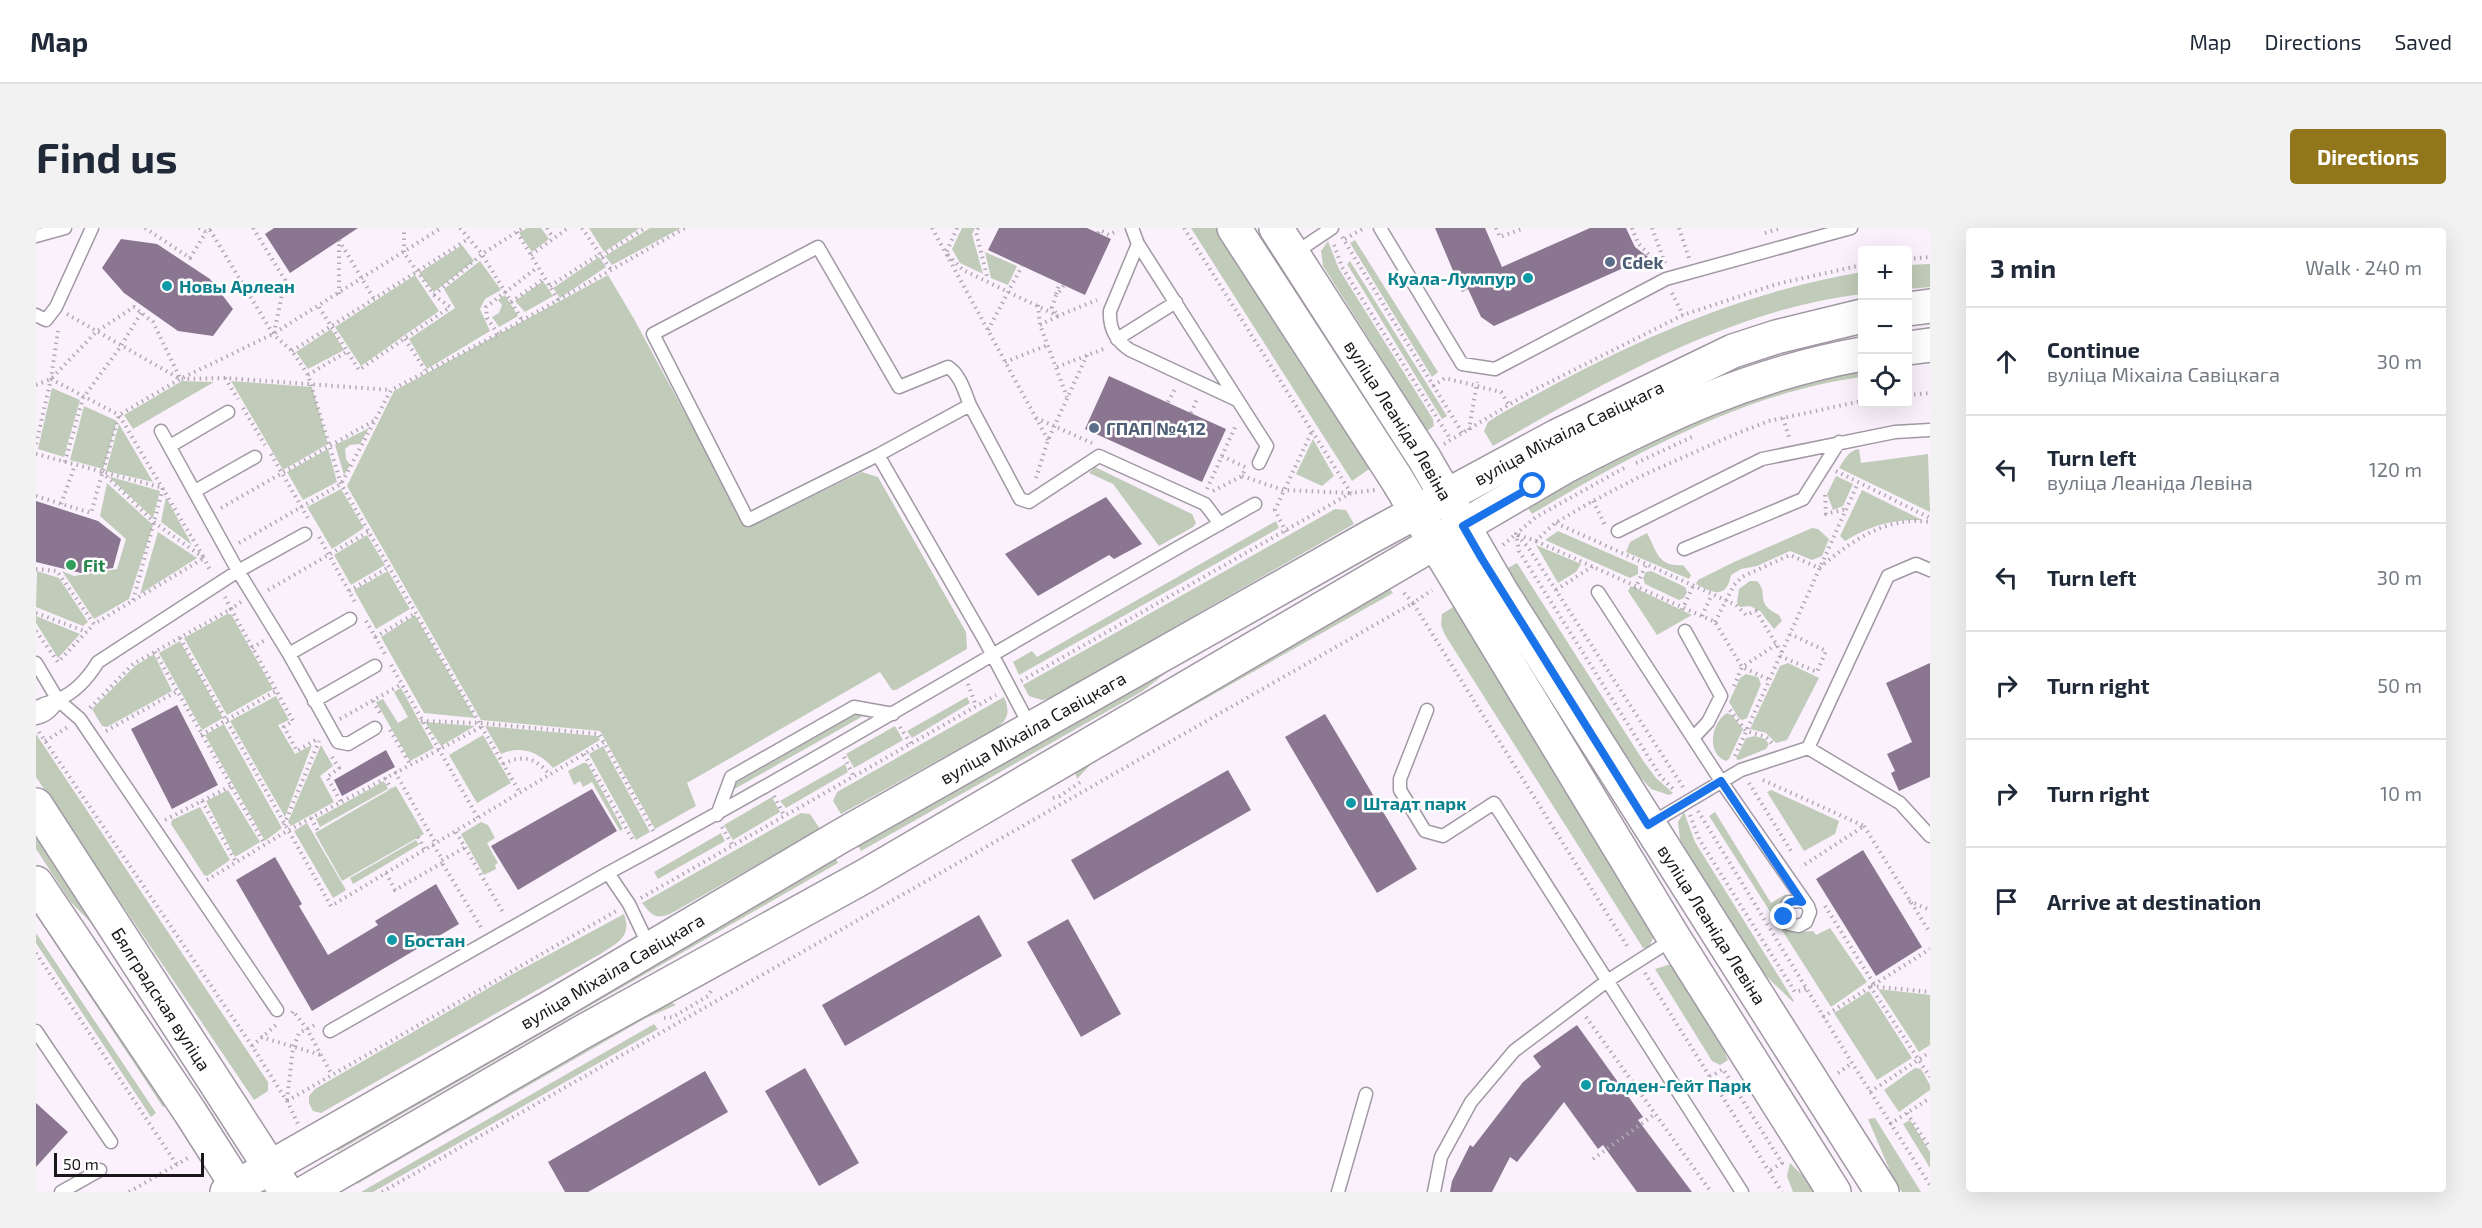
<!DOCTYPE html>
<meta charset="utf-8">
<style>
:root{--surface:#fff;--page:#f2f2f3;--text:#1f2937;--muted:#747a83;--line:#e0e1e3;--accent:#91761c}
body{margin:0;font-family:"Exo 2",sans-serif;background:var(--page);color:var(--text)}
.controls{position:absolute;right:18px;top:18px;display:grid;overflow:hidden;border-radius:6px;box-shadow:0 6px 24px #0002}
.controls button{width:54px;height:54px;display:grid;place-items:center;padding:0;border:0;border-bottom:2px solid var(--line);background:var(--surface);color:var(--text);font:30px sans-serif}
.scale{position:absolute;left:18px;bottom:15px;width:150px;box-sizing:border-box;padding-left:6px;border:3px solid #1a171a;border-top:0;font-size:16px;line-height:21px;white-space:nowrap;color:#1a171a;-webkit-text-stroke:4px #fff;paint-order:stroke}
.stop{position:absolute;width:18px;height:18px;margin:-14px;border:4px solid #1a73e8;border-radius:50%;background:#fff}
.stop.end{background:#1a73e8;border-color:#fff;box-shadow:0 2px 6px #0008}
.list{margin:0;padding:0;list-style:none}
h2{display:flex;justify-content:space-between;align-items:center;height:78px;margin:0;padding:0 24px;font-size:26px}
h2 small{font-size:20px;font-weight:400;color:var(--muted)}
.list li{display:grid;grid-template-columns:39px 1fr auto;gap:18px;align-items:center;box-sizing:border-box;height:108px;padding:0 24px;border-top:2px solid var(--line)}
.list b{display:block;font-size:22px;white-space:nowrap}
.list p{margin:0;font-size:20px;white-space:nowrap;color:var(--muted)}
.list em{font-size:20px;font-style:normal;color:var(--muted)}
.icon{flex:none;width:33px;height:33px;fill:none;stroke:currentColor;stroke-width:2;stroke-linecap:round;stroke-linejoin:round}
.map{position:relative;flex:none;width:1894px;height:964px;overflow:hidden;border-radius:6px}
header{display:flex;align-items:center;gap:36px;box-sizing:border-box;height:84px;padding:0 30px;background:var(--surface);border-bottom:2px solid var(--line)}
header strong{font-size:28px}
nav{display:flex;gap:33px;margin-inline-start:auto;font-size:21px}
.intro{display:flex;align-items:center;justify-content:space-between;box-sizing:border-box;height:144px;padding:0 36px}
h1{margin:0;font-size:42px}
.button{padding:15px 27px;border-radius:6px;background:var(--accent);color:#fff;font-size:21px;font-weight:700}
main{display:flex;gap:36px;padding:0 36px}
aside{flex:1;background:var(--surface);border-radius:6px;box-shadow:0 6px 24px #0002}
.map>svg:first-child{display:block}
.green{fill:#c0ccb9}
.building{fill:#8b7691}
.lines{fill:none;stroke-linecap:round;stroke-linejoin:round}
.lane-casing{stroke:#a098a3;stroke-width:15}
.secondary-casing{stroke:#a098a3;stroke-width:36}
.path{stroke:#b0a9b2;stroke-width:4;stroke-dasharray:1.5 4.5;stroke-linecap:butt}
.lane{stroke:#fff;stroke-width:12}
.secondary{stroke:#fff;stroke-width:33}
.route{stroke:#1a73e8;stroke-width:8}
.service-dot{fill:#5c6f8a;stroke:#fff;stroke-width:2}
.culture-dot{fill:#0f9aa8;stroke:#fff;stroke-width:2}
.leisure-dot{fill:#2e9e5b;stroke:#fff;stroke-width:2}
.labels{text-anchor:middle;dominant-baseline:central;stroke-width:5;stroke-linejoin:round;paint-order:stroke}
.service-label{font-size:18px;font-weight:bold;fill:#4e5e75;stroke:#fff;text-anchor:start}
.culture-label{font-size:18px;font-weight:bold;fill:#0d838f;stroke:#fff;text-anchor:start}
.street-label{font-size:18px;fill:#1a171a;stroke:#fff}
.leisure-label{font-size:18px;font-weight:bold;fill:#27864d;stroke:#fff;text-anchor:start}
</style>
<header>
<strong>Map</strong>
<nav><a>Map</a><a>Directions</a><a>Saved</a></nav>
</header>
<div class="intro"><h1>Find us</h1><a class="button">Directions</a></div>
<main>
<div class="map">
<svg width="1894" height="964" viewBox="0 0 1894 964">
<rect width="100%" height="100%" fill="#faf1fc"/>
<!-- green -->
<path class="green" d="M491 0H505L513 11 496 24 483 5Z
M553 0H604L568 24Z
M614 0H645L576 37 569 28Z
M926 0H939L936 6 947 46 924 35 916 21Z
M1155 0H1185L1336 239 1316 253Z
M1319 12 1402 144 1396 149 1314 15Z
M1292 13 1303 41 1397 191 1398 198 1391 203 1287 38 1285 23Z
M426 17 438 33 398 64 383 45Z
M949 24 981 38 972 57 955 50Z
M563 29 570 39 524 70 517 60Z
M444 33 465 62 449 71 444 81 454 103 391 141 373 111 419 80 408 61Z
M1314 33 1411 188 1406 191 1311 36Z
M1894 36V59L1872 61V37Z
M1826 44V66C1694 82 1571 153 1457 218L1448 203 1452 194 1461 188C1580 121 1691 67 1826 44Z
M379 47 403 83 325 138 299 99Z
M572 47 598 91 711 300 826 244 842 249 930 404 931 421 860 462H856L844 444 651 555 660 578 619 601 564 503 445 492 311 258 358 163Z
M507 53 517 68 489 84 479 73Z
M469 67 482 88 463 99 456 89 463 85 466 77 462 72Z
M295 101 308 122 272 141 260 124Z
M1826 137V149C1710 164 1596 227 1496 286L1490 277 1617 208 1682 179Z
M146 153 178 154 97 201 88 187Z
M195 153 276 159 292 216 247 242Z
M16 160 44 172 28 229 2 221Z
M48 178 81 193 67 241 34 232Z
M83 196 117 254 70 243Z
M333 200 324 216 314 217 309 221 310 231 314 237 308 247 299 217Z
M1277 211 1298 248 1286 258 1260 246Z
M292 221 301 254 267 272 251 244Z
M1823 221 1825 235 1892 226 1894 284 1803 240C1808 232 1813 222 1823 221Z
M1059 239 1156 286 1160 295 1157 299 1123 318 1077 256 1053 245Z
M72 248 124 263 117 290Z
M1800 248 1817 256 1807 278 1797 282 1791 266Z
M71 255 117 297 93 371 58 391 26 343 38 348 81 341 90 311 64 288Z
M305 261 328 300 296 321 271 279Z
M1826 262 1886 292C1858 291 1834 297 1809 313L1804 308Z
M130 269 156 317 125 294Z
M1299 281 1310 282 1318 296 1015 470 1006 472 993 468 987 457Z
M1240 293 1243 300 983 447 977 434 996 423 1001 429Z
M1776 300 1782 301 1793 311 1786 328 1776 332 1754 323 1721 338 1705 341 1695 347C1690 372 1677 365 1660 356L1662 352 1698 334Z
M1522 303 1602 338V346L1594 350 1509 312Z
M122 304 161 330 104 366Z
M1611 305C1621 324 1622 339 1647 337L1655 347 1653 351 1590 324 1594 314Z
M331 307 349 337 315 357 298 327Z
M1500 317 1545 336 1540 344 1522 355Z
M1481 335 1608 534 1620 550 1637 565 1633 567 1615 561 1604 549 1470 341Z
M1 343 23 350 52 394 47 398 0 379Z
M352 343 374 381 340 401 318 362Z
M1615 343 1649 359 1651 364 1648 370 1643 372 1609 356 1607 350 1610 344Z
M1714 353H1721C1734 367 1717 374 1743 387L1746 393 1738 401 1724 383 1714 378 1704 379 1701 375 1703 361Z
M1349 354 1357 365 1057 534 1041 551 1038 541Z
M1595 358 1656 387 1621 407 1592 363Z
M1419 378 1621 702 1613 719 1607 720 1409 407 1405 397 1406 386Z
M191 386H195L237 461 191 487 148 410Z
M379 387 439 490 388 485 345 409Z
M0 388 44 406 22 430 0 395Z
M144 413 187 490 166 502 123 425Z
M118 426 136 463 71 499 66 498 56 481 99 438Z
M1147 431 1107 463 825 623 819 612Z
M1752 435 1783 450 1751 512 1740 515 1730 505 1714 501 1744 438Z
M1710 446 1722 449 1725 456 1711 490 1706 492 1702 489 1693 474 1704 450Z
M365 460 398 520 374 533 340 474 347 471 362 495 372 489 358 464Z
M240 468 253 492 242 497 259 526 276 517 249 589 194 493Z
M931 469 934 475 876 510 871 503Z
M968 469C973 481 974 490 962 499L805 586 797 573 801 564Z
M822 485 829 487 695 563 696 557Z
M1691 485 1696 487 1707 501 1693 531 1690 533C1670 525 1675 495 1691 485Z
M389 494 439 498 405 518Z
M188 496 246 600 229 613 169 507Z
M449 498 562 508 564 512 517 540C503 524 485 517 465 526Z
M859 498 867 512 818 540 810 526Z
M0 506 232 854V863L218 872 0 549Z
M447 507 475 555 441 575 413 527Z
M1719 508 1729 511 1733 516 1730 521 1703 532 1700 531 1710 510Z
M285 517 297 538 284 548 298 574 255 598 252 594Z
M567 518 614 604 600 612 553 526Z
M547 535H551L587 601 584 603 556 554 547 559 544 553 538 557 532 543Z
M809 536 812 544 750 580 744 573Z
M348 553 352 561 284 599 280 591Z
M360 558 388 606 306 653 279 605Z
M192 562 224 614 199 629 170 573Z
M1735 562 1803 593 1799 606 1768 623 1731 564Z
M736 569 744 584 697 612 688 597Z
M164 579 194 632 171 648 168 647 135 596 136 592Z
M1648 584 1659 614 1758 773 1757 774 1726 744 1644 612 1642 594Z
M1679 584 1735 675 1750 666 1753 701 1764 704 1777 703 1780 707 1794 700 1831 754 1795 779 1673 588Z
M765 585 774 586 784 601 634 686C619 692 615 686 606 675Z
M445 594 452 597 459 610 451 615 462 635 459 637 460 641 448 647 425 606Z
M271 595 310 662 297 670 258 603Z
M0 596 74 715 34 673 0 621Z
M685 605 689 613 622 651 618 644Z
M380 612 383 617 317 656 314 650Z
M797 624 802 635 302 923 298 921Z
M0 666 138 872 127 879 0 687Z
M588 686C596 708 583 714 566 725L285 885 277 883 273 875V868L279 861 475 747Z
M0 705 120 885 115 889 0 715Z
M1635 736 1644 738 1660 758 1692 832 1684 837 1676 833 1619 741Z
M1842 761 1894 767V817L1883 824Z
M1833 763 1876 830 1841 852 1798 785Z
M633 773 640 777 610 790 321 956 316 945Z
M618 796 622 801 337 964H325Z
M1879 840 1885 841 1894 857V862L1863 884 1848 862Z
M1839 890 1885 964H1866L1857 950 1832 891Z
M1874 892 1894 924V940L1867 896Z
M1754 935 1783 964H1757L1751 948Z"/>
<!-- building -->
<path class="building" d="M238 0H322L254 45 229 6Z
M963 0H1051L1075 11 1049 67 952 22Z
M1399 0H1449L1466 39 1554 0H1590L1599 19 1612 29 1458 98 1445 89 1432 61 1426 64Z
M85 11 121 16 174 51 197 81 177 108 142 103 88 65 66 40Z
M1073 148 1190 201 1166 254 1049 201Z
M1070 269 1106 316 1078 331 1073 327 1002 368 969 326Z
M0 273 62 293 85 311 77 340 45 345 0 334Z
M1894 435V549L1863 563 1855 545 1859 543 1851 526 1876 514 1850 455Z
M141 477 182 557 136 581 95 501Z
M1289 486 1381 641 1341 665 1249 509Z
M350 522 359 539 306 568 298 552Z
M1192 542 1215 582 1058 672 1035 632Z
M556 561 581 603 482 662 455 618Z
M1827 622 1886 719 1840 748 1780 651Z
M239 629 266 676 263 678 292 727 342 697 339 693 400 656 423 696 276 783 200 652Z
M943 687 966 728 809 818 786 777Z
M1032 691 1085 786 1045 809 991 714Z
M1541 797 1607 889 1602 892 1656 964H1601L1567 917 1562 921 1528 874 1481 934 1474 929 1456 964H1414L1416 953 1434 917 1437 919 1487 854 1505 839 1497 828Z
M769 840 823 935 783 958 729 863Z
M669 843 692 884 552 964H529L512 934Z
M0 875 32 904 0 939Z"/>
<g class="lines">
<!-- lane casing -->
<g class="lane-casing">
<path id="lane" d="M1096 0 1102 16 1231 218 1223 235
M1344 0 1426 136 1459 141 1630 51 1815 0
M0 8 29 0
M1102 16 1074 83C1073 100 1079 112 1094 122L1201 172
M782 19 863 159 912 139C924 146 929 165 934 177L842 227 712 292 617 106Z
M1259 25 1296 0
M0 87 10 92 20 79 56 0
M1081 111 1140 74
M934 177 984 271 993 274 1063 228 1169 276 1184 296
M125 203 202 343 253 426 302 514 312 516 339 500
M134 218 192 184
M842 227 948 411 995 500
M159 263 219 229
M1582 303 1726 231 1859 204 1894 202
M1648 321 1767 271 1803 214
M1562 364 1685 553 1772 678 1774 684 1770 694 1763 698 1753 696C1746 689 1747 682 1753 674L1766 673
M1649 403 1685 468 1672 494 1657 510
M253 426 314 391
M0 435 22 472 44 491 241 782
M278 473 339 438
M0 480C8 474 14 475 23 471 40 464 52 450 62 434L202 343 269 306
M1391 482 1364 551V562L1389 603 1407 608 1458 575 1706 964
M0 490C11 488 17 482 22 472
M1772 520 1864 575 1894 608
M681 587 695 549 818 479 857 486
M1614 596 1705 542 1772 520 1852 348 1880 336 1894 342
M572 645C791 528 1002 397 1219 276
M0 803 75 914
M294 803 572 645 593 676 614 720
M25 964 64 942
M1302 964 1330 866
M1398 964 1405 929 1435 874 1478 823 1571 753 1637 711"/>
</g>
<!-- secondary casing -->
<g class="secondary-casing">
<g id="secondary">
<path d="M1198 0 1360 250 1638 710 1798 964"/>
<path id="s1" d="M1240 0 1388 230 1465 363 1846 964"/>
<path d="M1872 81 1894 78"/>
<path d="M1872 120 1894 117"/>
<path id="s2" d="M0 577 247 959"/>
<path d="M0 655 154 884 205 964"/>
<path id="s3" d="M191 964 515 779 805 608 1336 308 1521 208 1697 123 1740 109 1826 88"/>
<path d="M270 964 548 803 829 648 1530 238C1629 187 1715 146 1826 126"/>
</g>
</g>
<!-- path -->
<path class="path" d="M109 0 154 30 170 4
M163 0 170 4 177 0
M217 0 249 52 238 105
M424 0 446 26 486 92
M511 0 517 10
M546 0 575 42
M896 0 1012 212
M921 0 910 25 927 42 1022 88 1061 72
M942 0 940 4 952 52
M1148 0 1315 265
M1460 0 1464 9 1488 0
M1596 0 1602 15 1624 39
M1616 0 1629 35
M1643 0 1653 30
M174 2 237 106 256 123 272 147 305 256 484 565
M481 4 522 72
M1062 5 1064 2 1073 7 1082 2
M1729 5 1745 0
M1306 9 1427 206
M1309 11 1328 0
M303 12 338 71
M1298 17 1306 39 1415 212
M495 27 532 0
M565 28 609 0
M1872 31 1894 29
M514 58 564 26
M1636 65 1647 87
M303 66V13
M1020 66 1024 55
M398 67 446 26 487 0
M475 74 509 50
M1002 77 1004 97 1031 169
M283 79 323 142 414 79 398 67 368 25V0
M31 86 144 151 189 150 355 162
M1004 97 1022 88 1016 80 1020 68 1028 57
M952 102 986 38
M462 106 451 90 450 79 502 39
M369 111 389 142
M256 123 432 11
M969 134 1012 117
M1021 139 1070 120
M272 147 312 123
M189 150 202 171
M0 157 15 151 60 104 98 79 117 94 144 150
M1397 158 1409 150 1465 164 1473 177
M1872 167 1894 165
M1132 174 1140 159
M207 180 229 217
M1155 185 1162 169
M1000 190 1056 215
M1747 190 1754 212
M1433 202 1441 154
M0 216 15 151 22 103
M1408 216 1496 163 1647 87 1741 56 1826 37
M0 226 127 260 97 373
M235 226 273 292
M1186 228 1209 239
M29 234 47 170 85 118 105 85
M1600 235 1656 209
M1588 240 1500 289 1480 306 1483 323 1625 549 1639 563
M1800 243 1894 290
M66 244 119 295 168 330 175 344
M1206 248 1247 262 1314 265
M1000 250 1012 212 1051 127
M1171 261 1200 197
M1177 263 1206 248 1209 241
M1789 267 1790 286 1810 281
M0 268 55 285 83 187 144 151 237 106 405 0
M1557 273 1569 297
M25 276 39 237
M185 280 339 192
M1520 295 1700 377 1710 387 1720 383 1745 424
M1250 304 1239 282 1276 203
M283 309 320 376
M1500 313 1679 394 1706 439 1734 452
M203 315 305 256 355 162 462 106 649 0
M1467 317 1480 306
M0 341 21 343 58 396 168 330 83 187 15 151
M1599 361 1610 337
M232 362 332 304
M1520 362 1557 338
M313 363 353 339
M1368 365 1377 375 1396 362
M205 374 195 381 257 493 248 499 261 523 283 510
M1646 382 1657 358
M0 385 51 404
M1666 388 1676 366
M330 393 349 426
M1679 394 1698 357 1706 349 1754 327 1783 340C1816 313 1849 288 1894 294
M0 403 22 434 58 396
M339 409 380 385
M144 410 295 678 568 514
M216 420 229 412
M119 424 229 617
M1744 428 1781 444 1790 423 1754 406
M355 437 442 590
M985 453 1315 265 1339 262
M932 456 940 478
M1698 458 1706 439 1741 416
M337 473 344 485
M54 480 97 436 195 381 189 369
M1694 482 1710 503 1730 509 1738 517
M304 491 366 456
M385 493 444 495 563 506 618 604
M864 499 875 516
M354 502 374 536
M70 503 140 464
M3 504 216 818 251 873 262 896
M165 507 240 463
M9 513 32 499
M548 526 598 614
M1699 528 1822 255
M296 529 303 540 291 549 305 574
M808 529 818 549
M467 536C487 526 500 530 514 547
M359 544 400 616
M349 550 355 561
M1727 552 1828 598 1765 639
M1713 555 1755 623
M1647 559 1492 319 1480 306 1500 313 1519 295 1557 273 1603 249 1697 207 1733 193 1826 173
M738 568 749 589
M1017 570 1024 568 1046 553
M166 573 200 634
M1662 583 1816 835 1894 957
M1654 587 1663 611 1759 764 1770 761
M275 590 282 603
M129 592 195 558
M248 597 283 513
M1828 598 1894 705
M686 599 697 618
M420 604 468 686
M382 609 389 622
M397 617 407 632
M428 620 405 633 446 701
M350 645 359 662 406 635
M171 652 251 603 445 499
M605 670 960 467
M1873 673 1894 682
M1789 678 1838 756
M0 725 141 937
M1609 745 1746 964
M1834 758 1894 849
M1835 758 1894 764
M256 785 257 783 271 801 296 847
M1550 789 1675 964
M1787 789 1894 721
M628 790 637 789 672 768 675 763
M225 809 285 827
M216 818 240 797
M1802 845 1816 835
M1674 849 1687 841 1746 935 1733 943
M1834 864 1894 824
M251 872 257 820 263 805 281 796
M251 873 580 683
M1871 885 1894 920
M1854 896 1894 870
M1557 931 1619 886
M93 964 152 930
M346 964 1377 375 1593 721"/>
<!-- lane -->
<use href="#lane" class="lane"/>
<!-- secondary -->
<use href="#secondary" class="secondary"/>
</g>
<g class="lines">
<!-- route -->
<path class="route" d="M1497 258 1427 298 1446 331 1612 597 1685 553 1766 674C1754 671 1748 676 1748 689"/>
</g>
<!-- markers -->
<g class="service-dot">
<circle cx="1574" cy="34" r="6"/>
<circle cx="1058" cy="200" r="6"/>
</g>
<g class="culture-dot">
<circle cx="1492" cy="50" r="6"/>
<circle cx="131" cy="58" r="6"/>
<circle cx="1315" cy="575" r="6"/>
<circle cx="356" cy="712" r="6"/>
<circle cx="1550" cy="857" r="6"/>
</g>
<circle class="leisure-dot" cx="35" cy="337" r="6"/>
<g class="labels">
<!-- service labels -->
<g class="service-label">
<text x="1586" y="34">Cdek</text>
<text x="1070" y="200">ГПАП №412</text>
</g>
<!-- culture labels -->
<g class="culture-label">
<text x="1480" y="50" text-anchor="end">Куала-Лумпур</text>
<text x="143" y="58">Новы Арлеан</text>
<text x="1327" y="575">Штадт парк</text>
<text x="368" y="712">Бостан</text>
<text x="1562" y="857">Голден-Гейт Парк</text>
</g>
<!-- street labels -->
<g class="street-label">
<text stroke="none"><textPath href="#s1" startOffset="228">вуліца Леаніда Левіна</textPath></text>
<text stroke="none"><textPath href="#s3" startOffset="1542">вуліца Міхаіла Савіцкага</textPath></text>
<text stroke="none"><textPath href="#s3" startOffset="930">вуліца Міхаіла Савіцкага</textPath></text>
<text stroke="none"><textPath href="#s1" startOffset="822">вуліца Леаніда Левіна</textPath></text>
<text stroke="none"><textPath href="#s3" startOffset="444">вуліца Міхаіла Савіцкага</textPath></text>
<text stroke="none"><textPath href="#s2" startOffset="231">Бялградская вуліца</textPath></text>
</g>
<!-- leisure labels -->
<g class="leisure-label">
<text x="47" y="337">Fit</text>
</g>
</g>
</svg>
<div class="controls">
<button>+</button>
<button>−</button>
<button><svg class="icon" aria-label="locate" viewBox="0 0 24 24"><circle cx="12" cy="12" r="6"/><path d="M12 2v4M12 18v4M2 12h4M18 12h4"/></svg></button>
</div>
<div class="scale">50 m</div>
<div class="stop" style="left:1497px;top:258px"></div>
<div class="stop end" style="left:1748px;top:689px"></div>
</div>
<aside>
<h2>3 min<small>Walk · 240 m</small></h2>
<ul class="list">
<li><svg class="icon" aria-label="ahead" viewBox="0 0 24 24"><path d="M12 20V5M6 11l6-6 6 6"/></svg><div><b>Continue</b><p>вуліца Міхаіла Савіцкага</p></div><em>30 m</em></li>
<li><svg class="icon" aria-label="left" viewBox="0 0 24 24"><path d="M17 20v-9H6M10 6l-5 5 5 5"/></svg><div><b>Turn left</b><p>вуліца Леаніда Левіна</p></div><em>120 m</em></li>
<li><svg class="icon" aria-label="left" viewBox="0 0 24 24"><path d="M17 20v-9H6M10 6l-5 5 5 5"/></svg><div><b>Turn left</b></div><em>30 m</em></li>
<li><svg class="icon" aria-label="right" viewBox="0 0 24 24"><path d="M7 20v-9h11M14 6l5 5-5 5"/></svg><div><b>Turn right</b></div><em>50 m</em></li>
<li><svg class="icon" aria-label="right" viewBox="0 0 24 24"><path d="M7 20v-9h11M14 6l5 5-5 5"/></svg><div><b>Turn right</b></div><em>10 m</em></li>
<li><svg class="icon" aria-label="arrive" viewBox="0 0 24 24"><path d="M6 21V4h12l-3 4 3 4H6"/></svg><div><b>Arrive at destination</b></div></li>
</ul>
</aside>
</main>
